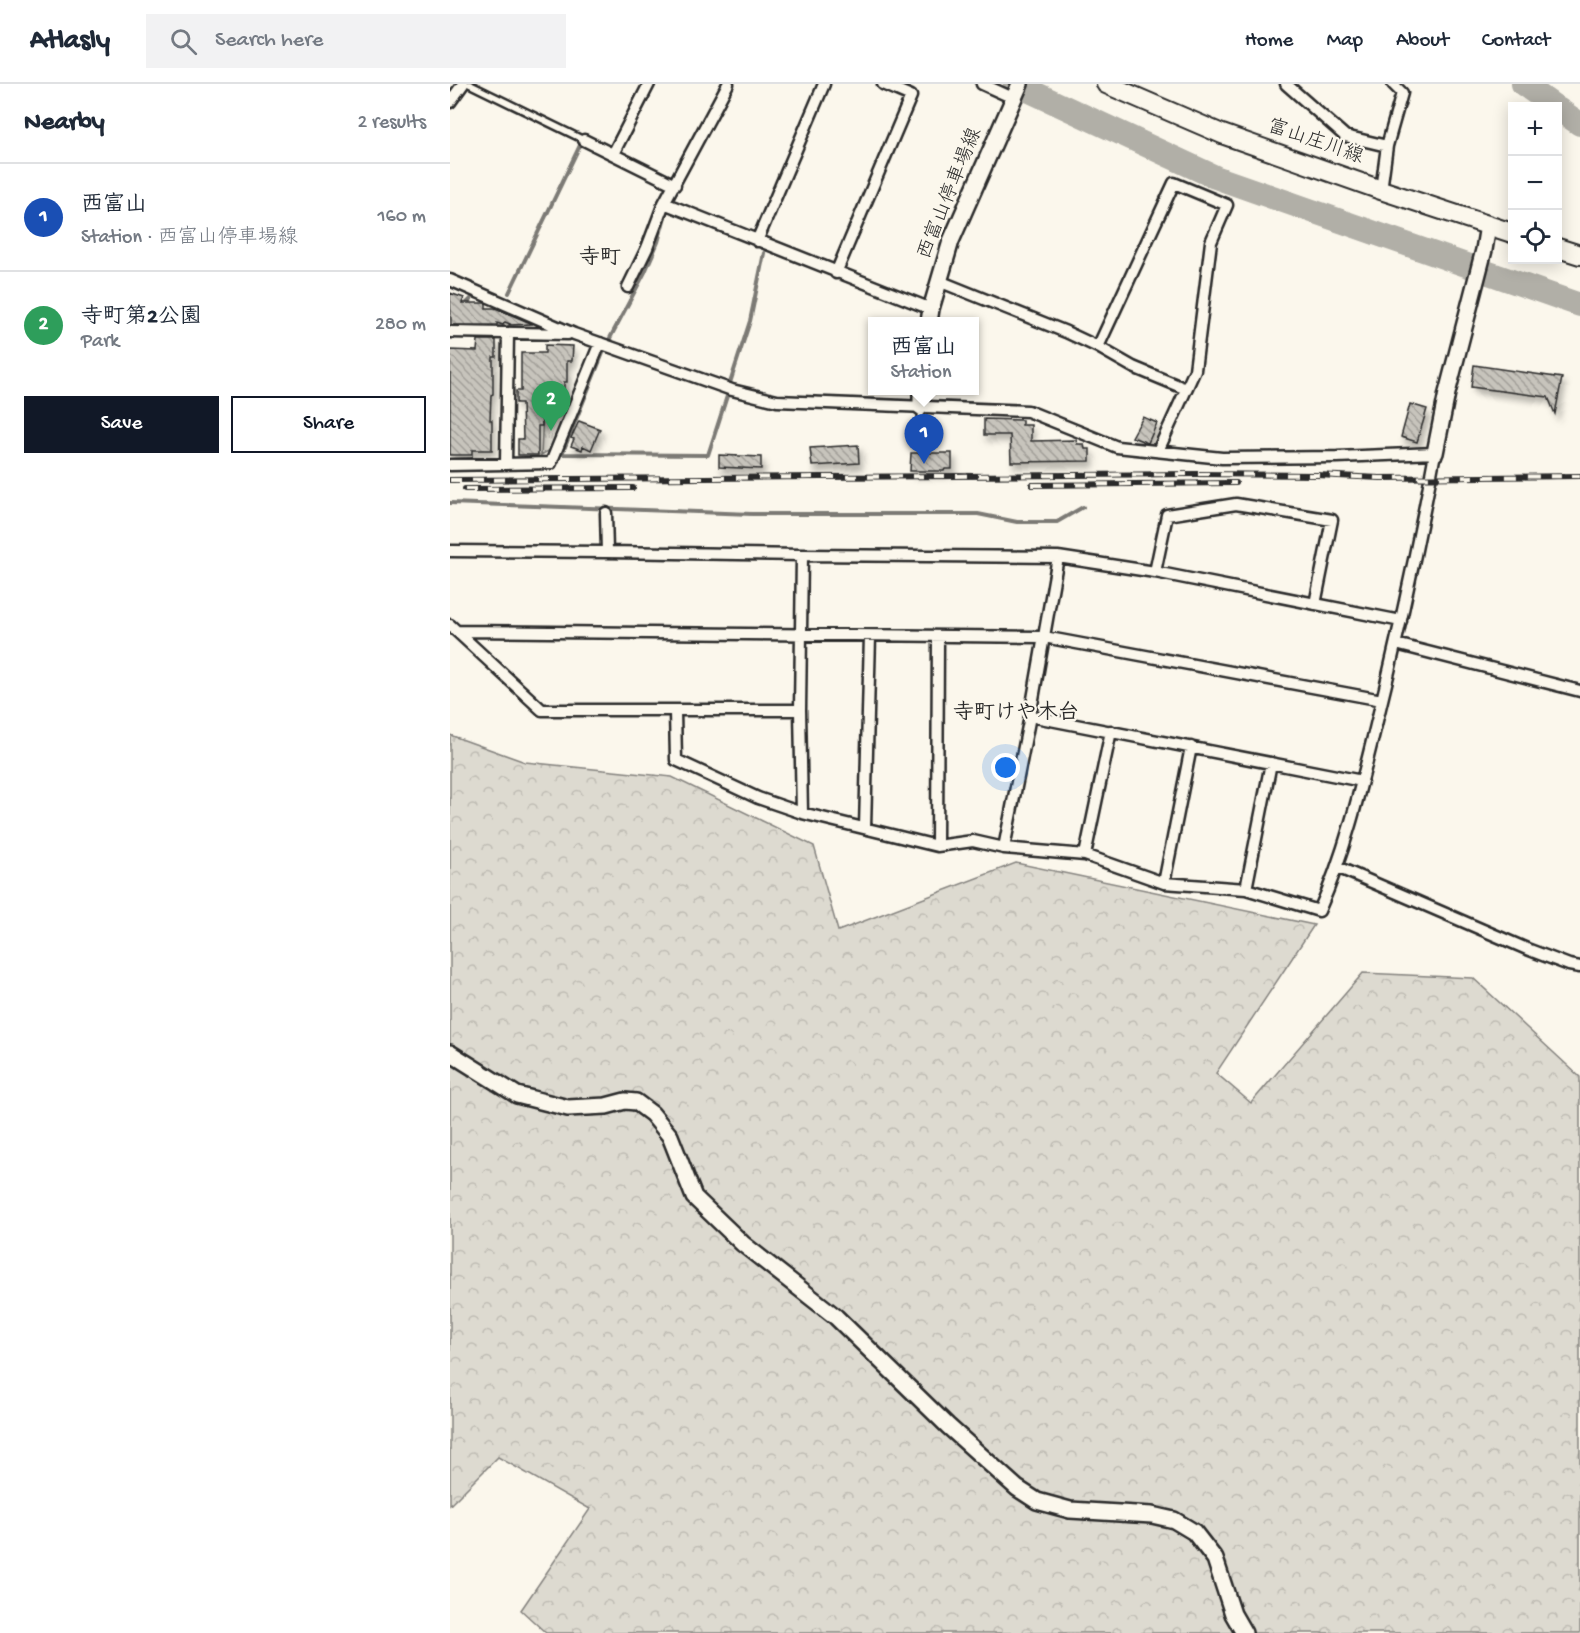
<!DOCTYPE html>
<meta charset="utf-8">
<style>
:root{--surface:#fff;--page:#f2f2f3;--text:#1f2937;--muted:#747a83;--line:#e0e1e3;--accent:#111827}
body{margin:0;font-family:"Gochi Hand","Klee One",sans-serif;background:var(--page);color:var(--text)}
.controls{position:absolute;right:18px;top:18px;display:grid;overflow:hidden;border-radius:0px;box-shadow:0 3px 15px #0003}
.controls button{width:54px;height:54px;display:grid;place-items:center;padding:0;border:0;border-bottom:2px solid var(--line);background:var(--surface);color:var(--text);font:30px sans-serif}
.you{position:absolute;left:556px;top:684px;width:21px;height:21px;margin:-15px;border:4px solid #fff;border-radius:50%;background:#1a73e8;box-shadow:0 0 0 9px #1a73e833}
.badge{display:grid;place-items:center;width:39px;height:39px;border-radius:50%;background:var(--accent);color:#fff;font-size:20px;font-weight:700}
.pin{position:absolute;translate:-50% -50px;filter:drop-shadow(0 2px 3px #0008)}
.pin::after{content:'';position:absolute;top:32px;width:21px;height:18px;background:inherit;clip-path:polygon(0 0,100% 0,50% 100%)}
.popup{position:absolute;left:418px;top:233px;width:111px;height:78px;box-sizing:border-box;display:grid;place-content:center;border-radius:0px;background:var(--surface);filter:drop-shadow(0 2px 4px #0005);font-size:20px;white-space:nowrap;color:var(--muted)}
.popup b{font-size:22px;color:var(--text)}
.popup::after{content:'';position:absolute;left:50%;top:100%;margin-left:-12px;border:12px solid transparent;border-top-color:var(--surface)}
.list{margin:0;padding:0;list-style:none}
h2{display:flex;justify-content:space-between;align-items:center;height:78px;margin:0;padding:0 24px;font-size:26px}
h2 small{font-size:20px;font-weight:400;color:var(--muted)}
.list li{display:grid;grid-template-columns:39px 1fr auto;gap:18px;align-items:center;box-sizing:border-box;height:108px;padding:0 24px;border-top:2px solid var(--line)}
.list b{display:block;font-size:22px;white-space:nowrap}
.list p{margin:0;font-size:20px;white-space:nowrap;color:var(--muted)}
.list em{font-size:20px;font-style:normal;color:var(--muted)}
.actions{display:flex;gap:12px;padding:18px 24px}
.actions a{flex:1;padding:14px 0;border:2px solid var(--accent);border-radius:0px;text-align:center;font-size:21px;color:var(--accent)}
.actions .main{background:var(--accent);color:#fff}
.icon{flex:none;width:33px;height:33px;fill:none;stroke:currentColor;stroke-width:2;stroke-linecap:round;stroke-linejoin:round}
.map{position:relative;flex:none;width:1130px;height:1549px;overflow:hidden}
header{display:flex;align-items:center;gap:36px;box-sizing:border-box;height:84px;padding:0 30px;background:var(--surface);border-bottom:2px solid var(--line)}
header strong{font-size:28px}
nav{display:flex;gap:33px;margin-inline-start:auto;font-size:21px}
.search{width:420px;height:54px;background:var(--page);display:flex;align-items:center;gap:15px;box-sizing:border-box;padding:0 21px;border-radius:0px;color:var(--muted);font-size:22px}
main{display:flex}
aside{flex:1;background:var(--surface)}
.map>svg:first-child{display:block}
.forest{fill:url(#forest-crowns);stroke:#84827e;stroke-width:1.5}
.park{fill:url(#park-tufts);stroke:#84827e;stroke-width:1.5}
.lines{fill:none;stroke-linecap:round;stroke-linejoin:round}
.stream{stroke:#7b7a75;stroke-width:4}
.river{stroke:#b1afa7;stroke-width:24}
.building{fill:url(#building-back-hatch);stroke:#2b2b2b;stroke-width:1.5;filter:url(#shadow)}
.lane-casing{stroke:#2b2b2b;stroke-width:10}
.street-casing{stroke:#2b2b2b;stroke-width:15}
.secondary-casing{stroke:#2b2b2b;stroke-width:20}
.primary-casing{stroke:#2b2b2b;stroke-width:22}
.lane{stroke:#fbf7ec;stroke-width:5}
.street{stroke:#fbf7ec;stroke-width:10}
.secondary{stroke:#fbf7ec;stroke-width:15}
.primary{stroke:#fbf7ec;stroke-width:18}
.rail-casing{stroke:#2b2b2b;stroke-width:6}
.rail{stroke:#fbf7ec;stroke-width:4;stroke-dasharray:11;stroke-linecap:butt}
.labels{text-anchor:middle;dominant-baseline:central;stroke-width:4.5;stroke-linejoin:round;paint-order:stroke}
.street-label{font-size:20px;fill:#2b2b2b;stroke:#fbf7ec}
.neighbourhood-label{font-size:21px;font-weight:bold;fill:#2b2b2b;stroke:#fbf7ec}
</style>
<header>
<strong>Atlasly</strong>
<div class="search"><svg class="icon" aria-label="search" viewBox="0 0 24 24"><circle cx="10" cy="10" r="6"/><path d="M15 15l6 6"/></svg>Search here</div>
<nav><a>Home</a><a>Map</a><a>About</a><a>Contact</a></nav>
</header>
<main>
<aside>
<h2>Nearby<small>2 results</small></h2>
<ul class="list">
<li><span class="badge" style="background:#1a4fb4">1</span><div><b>西富山</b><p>Station · 西富山停車場線</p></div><em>160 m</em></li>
<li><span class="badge" style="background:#2e9e5b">2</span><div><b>寺町第2公園</b><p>Park</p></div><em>280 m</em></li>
</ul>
<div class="actions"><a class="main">Save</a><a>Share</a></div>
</aside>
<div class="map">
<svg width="1130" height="1549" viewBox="0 0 1130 1549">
<defs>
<pattern id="forest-crowns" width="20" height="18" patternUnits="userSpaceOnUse" patternTransform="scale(1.5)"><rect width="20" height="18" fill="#dddad0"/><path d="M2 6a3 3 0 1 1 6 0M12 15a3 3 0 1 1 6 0" fill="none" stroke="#bebbb3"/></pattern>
<pattern id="park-tufts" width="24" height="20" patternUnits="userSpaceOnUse" patternTransform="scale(1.5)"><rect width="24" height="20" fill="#dddad0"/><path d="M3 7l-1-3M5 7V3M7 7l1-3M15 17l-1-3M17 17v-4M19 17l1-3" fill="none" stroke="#bebbb3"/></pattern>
<pattern id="building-back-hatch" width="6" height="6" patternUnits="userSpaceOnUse" patternTransform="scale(1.5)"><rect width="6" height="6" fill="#c7c4bc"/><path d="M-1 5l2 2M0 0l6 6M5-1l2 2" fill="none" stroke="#a29f99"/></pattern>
<filter id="shadow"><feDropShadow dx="3.5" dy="6" stdDeviation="3" flood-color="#0004"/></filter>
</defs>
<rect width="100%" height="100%" fill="#fbf7ec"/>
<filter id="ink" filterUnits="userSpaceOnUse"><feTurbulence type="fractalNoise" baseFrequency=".0167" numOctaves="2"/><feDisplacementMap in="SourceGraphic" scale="12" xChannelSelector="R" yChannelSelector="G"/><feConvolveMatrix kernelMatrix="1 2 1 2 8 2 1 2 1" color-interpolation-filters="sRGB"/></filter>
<g filter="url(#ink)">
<!-- forest -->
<path class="forest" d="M0 651 75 678 222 693 364 762 388 847 566 779 864 841 766 989 801 1019 913 889 1023 894 1130 993V1549H96L71 1526 140 1425 48 1373 0 1421Z"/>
<!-- park -->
<path class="park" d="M93 328H116L102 365 91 371Z"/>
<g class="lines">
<!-- stream -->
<path class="stream" d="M59 209 132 57H131
M14 222 24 212 27 213
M159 256 195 188 208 158 216 129
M153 269 112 370 258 371 277 312
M280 299 300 237 314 169
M0 419 302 430H528L567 438H607L633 423"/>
<!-- river -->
<path class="river" d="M565 0 765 93 1130 221
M1073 0 1104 22
M1108 25 1130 40"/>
</g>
<!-- building -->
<path class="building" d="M0 209 14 214 12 219H35L36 220V224H45L83 240 59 241 60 240 55 238 53 241 47 239V241H1Z
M28 256H46V273H43V310L41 311 40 336H42V366H22V371H0V266L27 267Z
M95 261 123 262 122 277H117V298H114V325H91L92 342H88V371H68V355H73L72 319H66V307H71V269H95Z
M1024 281 1112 294 1105 330 1098 313 1021 303Z
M960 320 977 325 967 358 951 353Z
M693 333 707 339 698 359 682 353Z
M534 335 572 336V341H581V357L626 356 627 360H634L635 365H640V377L561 378 560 351H534Z
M129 337 150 345 141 366 133 362 132 366 121 362 124 355 121 354Z
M408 361 409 379 362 382 360 364Z
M461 369H502V385H495L494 387H460Z
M269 371 311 373V385L269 383Z"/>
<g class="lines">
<!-- lane casing -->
<g class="lane-casing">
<path id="lane" d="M19 0 134 56
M471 325 472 363"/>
</g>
<!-- street casing -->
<g class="street-casing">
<path id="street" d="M532 0 563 14
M836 0 895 52 937 62
M0 18 13 0
M134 56 225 101
M163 70 199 0
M931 106 937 62 952 9 943 0
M214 119 481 225
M307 157 374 0
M386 189 461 12 433 0
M0 196 124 250 282 306 327 317 578 327 667 363 772 374 887 373 985 369C968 462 948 553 925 645 910 706 895 769 869 827L796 805 714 799 635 771 554 764 523 757 487 762 352 729 308 714 226 676 225 627
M489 197 616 248 648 263 683 283 736 305
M178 203 197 164 214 119 278 0
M0 248 118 250
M648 263 724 99 777 121 761 158 745 286 708 367
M56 380 58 249
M0 381 101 379 150 259
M156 429 157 468
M0 467 157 468 352 471 608 473 705 488 951 537
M352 471 350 626 352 729
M705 488 717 431 786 420 882 436 865 520
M0 541 92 626H350
M7 547 594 553 932 616
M946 560 1130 607
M580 632 912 697
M415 744 420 552
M487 762 488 553
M554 764 580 632 608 473
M635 771 661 647
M887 783 1077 865 1119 881 1130 883
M714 799 741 663
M796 805 821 679"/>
</g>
<!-- secondary casing -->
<g class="secondary-casing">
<path id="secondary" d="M479 238 481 225 501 157 570 0
M471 323V306
M985 369 997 309 1034 166 1038 141
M0 969 67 1011 118 1024 156 1022 175 1017 186 1018 202 1030 220 1052 244 1113 293 1160 386 1233 498 1342 567 1404 587 1417 620 1426 702 1431 724 1436 744 1448 765 1475 783 1530 794 1549"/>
</g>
<!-- primary casing -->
<g class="primary-casing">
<path id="primary" d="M656 0 772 50 931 106 1062 149
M1108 164 1130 171"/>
</g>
<!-- lane -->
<use href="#lane" class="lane"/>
<!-- street -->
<use href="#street" class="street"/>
<!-- secondary -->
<use href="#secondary" class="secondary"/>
<!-- primary -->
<use href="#primary" class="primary"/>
<!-- rail casing -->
<g class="rail-casing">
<path id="rail" d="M0 396 746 390 867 391 930 394 1130 392
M582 401 786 399
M15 405 183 404"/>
</g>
<!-- rail -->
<use href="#rail" class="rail"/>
</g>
</g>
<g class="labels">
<!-- street labels -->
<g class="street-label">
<text transform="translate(865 59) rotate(19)">富山庄川線</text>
<text transform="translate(501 110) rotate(-68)">西富山停車場線</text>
</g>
<!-- neighbourhood labels -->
<g class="neighbourhood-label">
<text x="150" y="175">寺町</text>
<text x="566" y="630">寺町けや木台</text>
</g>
</g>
</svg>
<div class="controls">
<button>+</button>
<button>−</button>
<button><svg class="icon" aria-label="locate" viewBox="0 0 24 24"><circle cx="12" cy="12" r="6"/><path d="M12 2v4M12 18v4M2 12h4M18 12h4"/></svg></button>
</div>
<div class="you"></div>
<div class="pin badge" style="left:474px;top:380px;background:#1a4fb4">1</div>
<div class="popup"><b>西富山</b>Station</div>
<div class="pin badge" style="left:101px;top:347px;background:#2e9e5b">2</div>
</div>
</main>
